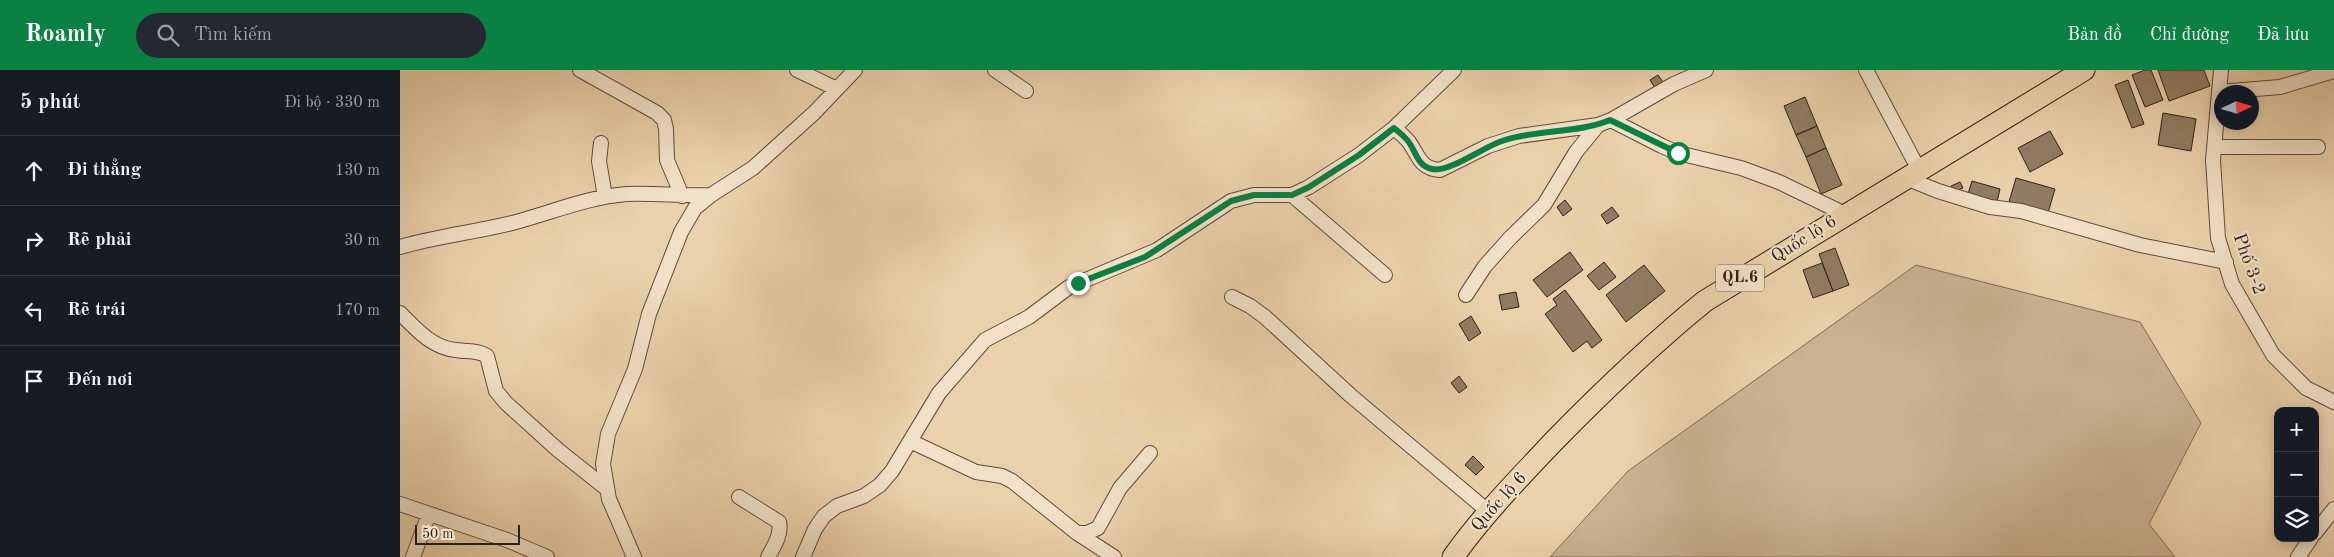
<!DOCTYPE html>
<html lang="vi">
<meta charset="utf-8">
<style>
:root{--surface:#171b24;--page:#242831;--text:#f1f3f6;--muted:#9ea1a6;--line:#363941;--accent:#0b8043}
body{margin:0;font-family:"Old Standard TT",serif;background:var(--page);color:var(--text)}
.controls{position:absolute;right:15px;bottom:15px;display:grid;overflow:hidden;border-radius:10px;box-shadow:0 2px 12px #0003}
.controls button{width:45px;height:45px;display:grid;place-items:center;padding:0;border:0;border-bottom:1px solid var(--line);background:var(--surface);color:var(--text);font:25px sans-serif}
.compass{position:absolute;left:1814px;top:15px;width:45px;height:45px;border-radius:50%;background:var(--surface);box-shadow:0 2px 12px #0003;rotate:86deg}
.scale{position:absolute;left:15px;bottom:12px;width:105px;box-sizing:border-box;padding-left:5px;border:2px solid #302016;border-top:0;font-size:14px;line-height:18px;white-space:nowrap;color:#302016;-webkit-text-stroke:4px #f2e1c8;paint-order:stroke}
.stop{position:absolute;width:15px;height:15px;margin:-11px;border:4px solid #0b8043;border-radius:50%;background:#fff}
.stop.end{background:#0b8043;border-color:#fff;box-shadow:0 1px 5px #0008}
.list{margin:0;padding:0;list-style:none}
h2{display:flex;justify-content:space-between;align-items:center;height:65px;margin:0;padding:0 20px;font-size:21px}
h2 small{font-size:16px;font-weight:400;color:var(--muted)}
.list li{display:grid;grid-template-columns:32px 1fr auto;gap:15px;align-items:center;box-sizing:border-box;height:70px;padding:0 20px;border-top:1px solid var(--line)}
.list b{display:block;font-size:19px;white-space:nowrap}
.list em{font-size:16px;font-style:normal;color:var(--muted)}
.icon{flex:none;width:28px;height:28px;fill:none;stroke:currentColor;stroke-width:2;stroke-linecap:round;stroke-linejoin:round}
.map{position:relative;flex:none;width:1934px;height:487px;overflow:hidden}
header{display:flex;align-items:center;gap:30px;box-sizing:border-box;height:70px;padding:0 25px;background:var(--accent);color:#fff}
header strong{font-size:24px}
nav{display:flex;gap:28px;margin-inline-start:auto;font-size:18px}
.search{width:350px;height:45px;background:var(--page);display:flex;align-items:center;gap:12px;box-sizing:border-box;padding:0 18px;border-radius:28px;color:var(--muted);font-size:19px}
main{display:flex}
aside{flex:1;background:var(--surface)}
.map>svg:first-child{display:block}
.green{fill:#cbb392;stroke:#7e6a54}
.building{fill:#917c63;stroke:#302016}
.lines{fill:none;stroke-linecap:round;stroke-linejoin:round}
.minor-casing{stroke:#5f4c3b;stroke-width:16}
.highway-casing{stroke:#302016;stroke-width:23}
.minor{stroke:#f2e1c8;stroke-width:14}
.highway{stroke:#ebd1ab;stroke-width:21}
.route{stroke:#0b8043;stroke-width:6}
.labels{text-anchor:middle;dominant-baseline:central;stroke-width:4.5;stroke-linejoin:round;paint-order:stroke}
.shield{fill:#f2e1c8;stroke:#6a5a4b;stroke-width:1}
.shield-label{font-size:16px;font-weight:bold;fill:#302016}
.street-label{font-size:18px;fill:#302016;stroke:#f2e1c8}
</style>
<header>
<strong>Roamly</strong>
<div class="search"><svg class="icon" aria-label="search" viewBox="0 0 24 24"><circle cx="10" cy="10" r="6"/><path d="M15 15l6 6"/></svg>Tìm kiếm</div>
<nav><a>Bản đồ</a><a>Chỉ đường</a><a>Đã lưu</a></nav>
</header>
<main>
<aside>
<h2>5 phút<small>Đi bộ · 330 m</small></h2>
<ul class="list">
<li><svg class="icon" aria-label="ahead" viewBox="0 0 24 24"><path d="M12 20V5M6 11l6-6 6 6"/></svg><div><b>Đi thẳng</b></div><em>130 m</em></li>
<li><svg class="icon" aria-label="right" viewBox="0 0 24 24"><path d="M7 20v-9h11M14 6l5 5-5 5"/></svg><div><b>Rẽ phải</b></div><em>30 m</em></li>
<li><svg class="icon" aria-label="left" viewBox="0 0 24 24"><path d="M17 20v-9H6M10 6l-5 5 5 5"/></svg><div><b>Rẽ trái</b></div><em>170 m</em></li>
<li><svg class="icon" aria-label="arrive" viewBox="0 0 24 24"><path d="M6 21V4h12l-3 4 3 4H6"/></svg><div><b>Đến nơi</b></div></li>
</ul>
</aside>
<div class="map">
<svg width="1934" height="487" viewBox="0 0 1934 487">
<rect width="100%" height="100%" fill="#ebd1ab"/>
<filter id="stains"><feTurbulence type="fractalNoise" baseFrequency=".004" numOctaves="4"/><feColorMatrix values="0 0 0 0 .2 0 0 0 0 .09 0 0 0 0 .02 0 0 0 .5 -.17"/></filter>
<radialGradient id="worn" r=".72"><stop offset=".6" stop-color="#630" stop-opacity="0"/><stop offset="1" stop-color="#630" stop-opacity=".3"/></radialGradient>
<!-- green -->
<path class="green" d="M1516 195 1740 252 1801 353 1749 454 1775 487H1150L1228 401Z"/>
<!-- building -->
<path class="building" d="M1745 0H1751L1763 30 1745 37 1732 5Z
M1758 0H1804L1810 16 1769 31Z
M1258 5 1263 12 1255 18 1250 10Z
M1728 10 1744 54 1732 58 1715 15Z
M1405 27 1417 56 1396 65 1384 36Z
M1763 43 1796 49 1791 81 1758 75Z
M1417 56 1426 78 1406 87 1396 65Z
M1650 61 1663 84 1630 102 1618 78Z
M1426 78 1442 115 1421 124 1406 87Z
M1616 108 1655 119 1648 143 1609 132Z
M1572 111 1600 119 1597 132 1568 124Z
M1560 112 1563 118 1554 122 1551 116Z
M1165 130 1172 139 1163 146 1157 137Z
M1212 137 1219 146 1207 154 1201 145Z
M1435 178 1449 215 1433 221 1419 184Z
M1170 182 1183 200 1147 227 1133 210Z
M1204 192 1216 207 1199 220 1187 206Z
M1422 193 1433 221 1413 228 1403 200Z
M1244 195 1265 221 1226 252 1206 225Z
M1165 220 1202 270 1192 278 1187 271 1173 282 1145 244 1157 235 1153 229Z
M1116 222 1119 237 1102 240 1099 225Z
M1071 246 1081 263 1069 271 1059 254Z
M1059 306 1067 317 1059 323 1051 313Z
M1073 386 1084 397 1076 405 1065 395Z"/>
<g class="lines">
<!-- minor casing -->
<g class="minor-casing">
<path id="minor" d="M180 0 257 43 264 50 266 59 267 90 282 126
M397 0 437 19
M595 0 626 21
M1466 0 1519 100
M1821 0 1813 90 1818 168 1832 214 1873 285 1906 318 1934 332
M1819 22 1880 17 1934 1
M1211 50 1262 76 1278 83 1341 98 1379 112 1445 144
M994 58C999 62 1005 67 1009 72 1019 86 1020 99 1040 100L1088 76 1119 66 1198 55 1211 50 1274 14 1306 0
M201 73 199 91 205 127
M1814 77H1918
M1506 108 1538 121 1590 137 1621 141 1740 175 1826 192
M892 125 985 205
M0 177C38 166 77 162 116 152 153 142 188 127 227 124 254 123 283 126 311 125
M1066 225 1085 196 1111 167 1144 135 1176 82 1198 55
M832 227 850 236 865 247 950 325 1089 442
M0 243C16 259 32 278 56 280 68 282 77 280 87 286L96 321 106 333 158 380 207 419
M510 371 576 402 602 406 612 411 677 463 714 487
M339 427 379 452C382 464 374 476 368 487
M0 434 107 470 147 487
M677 463H687L698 458 720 418 750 383
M1915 463 1934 439
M13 487 29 444
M234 487 209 429 203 394 208 364 235 299 249 244 281 162 295 138 311 125 353 98 414 43 455 0
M403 487 415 459 424 446 437 436 464 426 480 415 492 401 539 323 585 270 629 247 669 217 757 180 831 131 854 125H892L909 117 959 85 994 58 1054 0
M1898 487 1911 468"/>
</g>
<!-- highway casing -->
<g class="highway-casing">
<path id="highway" d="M1053 487C1083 445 1120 407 1155 370 1203 321 1252 274 1305 231L1684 0"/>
</g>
<!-- minor -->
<use href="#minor" class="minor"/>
<!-- highway -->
<use href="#highway" class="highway"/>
</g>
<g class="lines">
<!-- route -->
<path class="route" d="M678 213 745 187 831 131 854 125H892L909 117 959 85 994 58C999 62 1004 66 1008 71 1016 81 1017 96 1032 99 1049 103 1083 77 1102 71 1137 59 1176 64 1210 50L1278 83"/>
</g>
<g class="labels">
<!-- shield labels -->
<rect class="shield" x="1316" y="194.5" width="48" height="27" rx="4"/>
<g class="shield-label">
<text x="1340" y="208">QL.6</text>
</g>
<!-- street labels -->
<g class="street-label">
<text transform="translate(1404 169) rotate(-32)">Quốc lộ 6</text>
<text transform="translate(1849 194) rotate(70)">Phố 3-2</text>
<text transform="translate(1099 432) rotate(-48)">Quốc lộ 6</text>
</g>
</g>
<rect width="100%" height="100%" filter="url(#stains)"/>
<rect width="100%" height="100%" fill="url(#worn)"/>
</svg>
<div class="controls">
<button>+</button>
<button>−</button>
<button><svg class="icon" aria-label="layers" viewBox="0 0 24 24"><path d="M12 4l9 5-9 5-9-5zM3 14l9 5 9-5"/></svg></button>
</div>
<svg class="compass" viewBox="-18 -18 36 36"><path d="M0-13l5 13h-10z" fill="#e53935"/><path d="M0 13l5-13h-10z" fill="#9ea1a6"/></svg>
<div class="scale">50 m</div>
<div class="stop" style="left:1278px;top:83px"></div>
<div class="stop end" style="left:678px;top:213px"></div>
</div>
</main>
